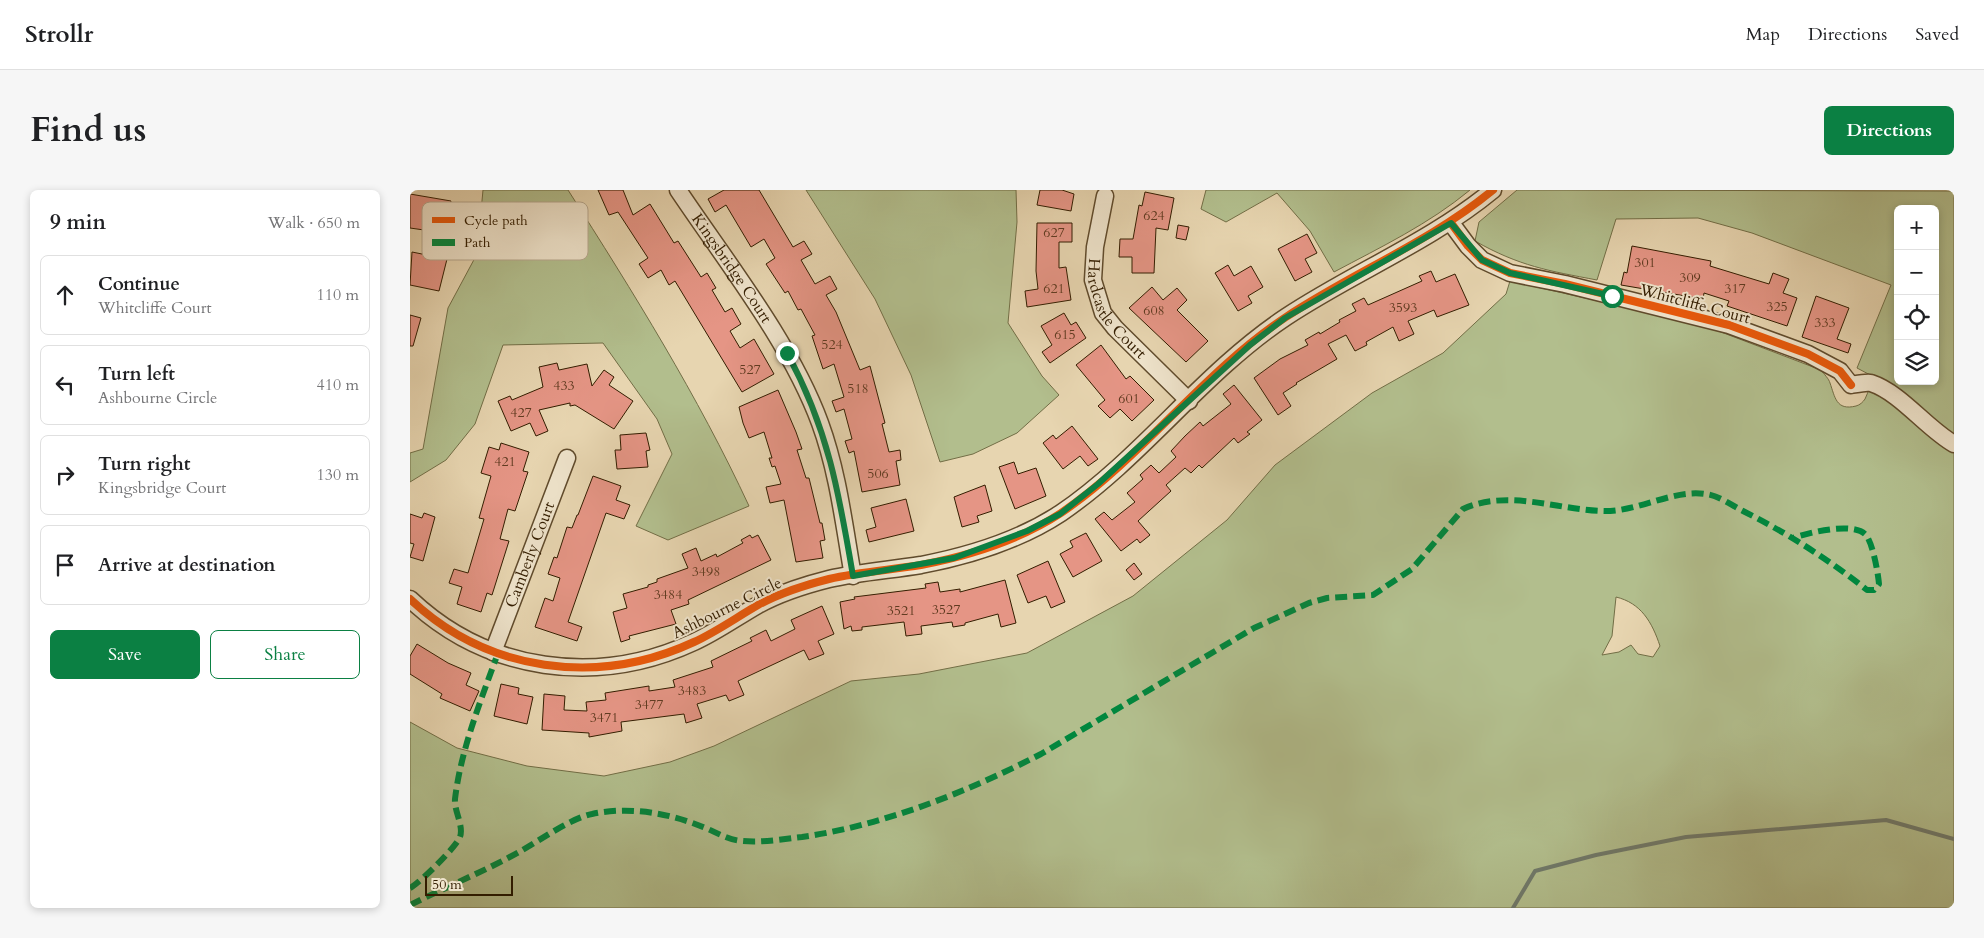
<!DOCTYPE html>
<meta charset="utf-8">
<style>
:root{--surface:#fff;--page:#f6f6f6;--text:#202124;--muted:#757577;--line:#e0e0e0;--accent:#0b8043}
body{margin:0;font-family:Cardo,serif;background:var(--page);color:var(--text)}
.controls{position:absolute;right:15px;top:15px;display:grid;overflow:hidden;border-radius:8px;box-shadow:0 2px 8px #0003}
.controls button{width:45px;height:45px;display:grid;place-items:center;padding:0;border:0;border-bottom:1px solid var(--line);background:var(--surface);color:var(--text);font:25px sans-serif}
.scale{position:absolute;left:15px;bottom:12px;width:88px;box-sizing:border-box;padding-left:5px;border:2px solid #331d00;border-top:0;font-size:14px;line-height:18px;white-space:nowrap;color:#331d00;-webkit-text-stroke:4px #efe4cc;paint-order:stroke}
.stop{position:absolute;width:15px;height:15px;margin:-11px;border:4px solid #0b8043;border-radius:50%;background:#fff}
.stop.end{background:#0b8043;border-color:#fff;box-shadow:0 1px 5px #0008}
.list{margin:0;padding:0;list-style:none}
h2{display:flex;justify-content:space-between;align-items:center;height:65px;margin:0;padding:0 20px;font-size:21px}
h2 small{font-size:16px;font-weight:400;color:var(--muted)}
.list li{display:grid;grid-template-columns:32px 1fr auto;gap:15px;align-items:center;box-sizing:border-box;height:80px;margin:0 10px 10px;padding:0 10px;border:1px solid var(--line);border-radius:8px}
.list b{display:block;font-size:19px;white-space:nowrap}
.list p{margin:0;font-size:16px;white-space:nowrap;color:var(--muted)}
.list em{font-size:16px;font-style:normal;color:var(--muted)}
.actions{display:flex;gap:10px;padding:15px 20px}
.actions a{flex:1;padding:11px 0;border:1px solid var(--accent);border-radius:8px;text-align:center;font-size:18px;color:var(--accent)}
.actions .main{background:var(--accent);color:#fff}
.icon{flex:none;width:28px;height:28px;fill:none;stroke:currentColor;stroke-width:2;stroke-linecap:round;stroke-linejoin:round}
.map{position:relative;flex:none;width:1544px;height:718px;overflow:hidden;border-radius:8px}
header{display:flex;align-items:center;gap:30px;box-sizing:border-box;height:70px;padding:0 25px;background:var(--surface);border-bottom:1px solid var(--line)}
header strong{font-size:24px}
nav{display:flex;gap:28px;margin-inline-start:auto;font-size:18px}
.intro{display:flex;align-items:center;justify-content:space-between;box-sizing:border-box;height:120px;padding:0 30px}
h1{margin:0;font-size:35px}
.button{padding:12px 22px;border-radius:8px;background:var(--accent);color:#fff;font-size:18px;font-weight:700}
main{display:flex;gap:30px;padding:0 30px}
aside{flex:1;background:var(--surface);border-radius:8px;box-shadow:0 2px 8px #0003}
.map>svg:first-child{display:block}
.green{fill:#b2be8d;stroke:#726e46;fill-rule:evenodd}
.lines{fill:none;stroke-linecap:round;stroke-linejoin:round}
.stream{stroke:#707a6b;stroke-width:4}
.building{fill:#e59585;stroke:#331d00}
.minor-casing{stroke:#604b2c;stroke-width:19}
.minor{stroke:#efe4cc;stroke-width:16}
.quiet{stroke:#00873e;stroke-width:6;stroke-dasharray:12 6;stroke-linecap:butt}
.cycleway-casing{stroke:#efe4cc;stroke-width:11}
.cycleway{stroke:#e8590c;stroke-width:8}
.route{stroke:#0b8043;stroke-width:6}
.labels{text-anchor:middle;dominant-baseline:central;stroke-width:4;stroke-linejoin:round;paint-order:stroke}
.number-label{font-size:14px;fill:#603b21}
.street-label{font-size:16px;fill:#331d00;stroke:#efe4cc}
.key{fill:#efe4cc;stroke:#b7a88f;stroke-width:1}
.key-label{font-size:14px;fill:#331d00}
</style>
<header>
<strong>Strollr</strong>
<nav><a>Map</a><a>Directions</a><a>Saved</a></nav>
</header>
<div class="intro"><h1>Find us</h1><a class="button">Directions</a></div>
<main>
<aside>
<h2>9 min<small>Walk · 650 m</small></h2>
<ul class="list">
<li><svg class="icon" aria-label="ahead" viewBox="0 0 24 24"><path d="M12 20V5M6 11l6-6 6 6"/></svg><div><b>Continue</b><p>Whitcliffe Court</p></div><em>110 m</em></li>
<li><svg class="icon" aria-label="left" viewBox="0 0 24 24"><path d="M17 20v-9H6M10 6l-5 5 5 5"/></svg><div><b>Turn left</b><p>Ashbourne Circle</p></div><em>410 m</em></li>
<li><svg class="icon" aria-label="right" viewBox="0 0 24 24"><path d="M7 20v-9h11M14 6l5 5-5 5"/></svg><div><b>Turn right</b><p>Kingsbridge Court</p></div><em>130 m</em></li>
<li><svg class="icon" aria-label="arrive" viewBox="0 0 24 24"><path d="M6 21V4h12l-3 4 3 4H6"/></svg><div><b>Arrive at destination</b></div></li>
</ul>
<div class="actions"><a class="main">Save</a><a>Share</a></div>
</aside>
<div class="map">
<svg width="1544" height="718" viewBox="0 0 1544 718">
<rect width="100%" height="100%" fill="#e7d5b0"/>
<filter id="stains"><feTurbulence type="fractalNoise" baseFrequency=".004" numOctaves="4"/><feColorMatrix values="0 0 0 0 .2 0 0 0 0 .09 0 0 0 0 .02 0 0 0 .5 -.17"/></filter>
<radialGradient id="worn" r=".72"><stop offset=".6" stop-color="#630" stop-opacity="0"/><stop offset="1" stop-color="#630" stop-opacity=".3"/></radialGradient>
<!-- green -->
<path class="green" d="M73 0H158C223 102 288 206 339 316L258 350 226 336 262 264 247 229 193 153 93 155 65 234 36 270 0 292V263L13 259 38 118 67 64Z
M396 0H606L607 32 598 133 632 186 649 205 607 243 563 264 530 272 501 185 465 109Z
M796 0H1060C1019 34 971 57 924 82L900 41 867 3 816 32 791 19Z
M1107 0 1544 1V718H0V532L47 558 117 576 194 586 260 572 304 556 441 491 509 484 617 463 723 406 817 330 865 275 962 203 1033 163 1096 104 1100 91 1290 134 1411 180C1414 184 1419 189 1420 193 1425 207 1426 221 1446 216 1450 215 1453 212 1455 209 1459 201 1460 194 1464 187L1447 178 1481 95 1342 43 1288 28 1206 29 1187 90C1139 81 1109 76 1065 51L1069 32ZM1488 19H1525V191H1488ZM1206 407C1231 413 1242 432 1250 456L1243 467 1228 464 1221 455 1209 462 1192 465 1202 446Z"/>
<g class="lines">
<!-- stream -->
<path class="stream" d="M1103 718 1125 681 1186 665 1276 647 1476 630 1544 649"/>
</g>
<!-- building -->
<path class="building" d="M188 0H213L223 25 240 14 264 53 268 51 291 87 297 83 306 98 302 100 315 122 322 118 331 134 320 141 330 158 344 149 364 184 332 202 265 91 259 95 251 80 238 88 229 74 238 68 208 22 199 25Z
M314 0H349L383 57 394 51 402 64 391 70 405 94 420 86 427 99 416 105 426 122 450 180 460 176 475 233 472 234 479 262 490 260 491 270 486 271 490 295 452 302 444 261 439 263 435 251 442 249 434 219 426 222 422 211 434 207 424 174 413 179 402 146 405 145 391 119 388 120 378 101 375 103 356 74 365 68 354 49 341 57 316 15 305 22 298 9Z
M630 0H652L664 4 661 21 627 15Z
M735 2 764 8 758 40 746 38 744 83H722V67H709L710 49H723L729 15 732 16Z
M0 4 41 11 38 27 24 25 21 41 0 38Z
M627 33H662V52H649V78L656 77 661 110 617 117 615 101 628 99 626 81Z
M768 35 779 37 776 50 766 48Z
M897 44 907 63 895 69 902 82 885 91 868 59Z
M1222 56 1301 71 1300 76 1359 94 1363 83 1379 89 1373 103 1387 108 1377 136 1317 116 1319 111 1294 103 1293 109 1211 95 1214 82 1217 83Z
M2 62 37 69 29 101 0 95Z
M818 75 824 86 841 76 853 97 838 106 842 113 828 121 805 83Z
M1021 81 1026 92 1045 84 1059 115 1027 127 1024 120 998 131 1004 144 989 151 983 137 956 152 957 155 945 161 936 145 918 154 927 169 886 193 887 194 873 203 881 216 868 225 844 188 870 169 898 155 895 150 909 142 910 144 930 132 929 130 946 121 942 114 954 108 958 115 1012 91 1009 86Z
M742 97 753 110 767 98 777 110 767 120 798 151 776 172 719 118Z
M1406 106 1439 118 1427 149 1441 154 1438 163 1392 147Z
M654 123 661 135 666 132 676 148 640 173 632 162 642 155 631 136Z
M0 125 11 128 3 156H0Z
M691 155 716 189 720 186 744 210 722 231 710 219 700 228 688 216 695 210 666 175Z
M147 173 149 180 177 174 182 196 194 180 204 187 199 195 223 211 204 239 165 215 160 216V213L129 220 138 241 126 246 120 233 101 241 88 211 100 206 102 210 133 197 129 177Z
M824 195 852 230 837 242 840 244 828 253 824 248 792 278 789 275 781 283 775 278 756 295 761 301 728 331 740 345 730 353 727 349 711 361 685 329 694 322 702 330 725 312 717 303 733 289 730 285 741 275 749 283 766 267 761 261 775 246 790 232 793 236 821 214 813 204Z
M368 200 386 242 392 259 387 260 396 288H399L410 333H412L415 350 410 351 413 368 386 372 374 310 360 313 356 297 371 294 365 276 362 277 359 268H362L354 242 339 248 333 233 329 217Z
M662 236 688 269 678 276 670 266 653 279 633 253 643 245 646 249Z
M236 243 240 260 236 261 238 277 207 279 205 260H211L210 245Z
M91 253 119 262 113 281 118 282 105 321 98 319 90 349 99 351 82 405 77 403 71 422 47 414 52 397 39 393 44 379 58 383 74 329 69 328 81 286 71 283 79 257 89 260Z
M604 272 608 284 626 278 636 306 605 319 589 277Z
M183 286 211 296 206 310 220 315 214 329 196 323 158 432 172 437 167 451 125 437 135 408 143 411 150 388 138 384 144 367 147 368 157 337 162 338 167 325H168Z
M575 295 582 321 567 326 569 332 552 337 544 307Z
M496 309 504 341 459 352 456 340 466 337 461 318Z
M14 323 25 327 13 371 0 367 4 354 0 353V324L12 328Z
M676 343 692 371 663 387 650 364 663 357 660 351Z
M340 345 342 348 348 345 361 370 278 410 279 414 261 420 266 434 219 446 220 449 211 452 203 422 217 418 213 404 238 397V395L247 392V389L278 378 272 364 286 358 291 371 306 364 307 367 333 353 331 350Z
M638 371 655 412 641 418 636 406 618 413 607 385Z
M724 373 732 384 724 390 716 380Z
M595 390 606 433 591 437 588 424 555 433V435L543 437 542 432 511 436 512 444 496 446 494 432 452 437V440L442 441 441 436 434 439 430 412 445 409 444 407 516 398 515 394 528 392 530 402 550 399V402Z
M412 416 424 444 408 451 414 464 399 470 394 460 328 491 334 505 319 511 316 505 287 514 292 528 276 533 274 524 211 532 212 541 179 547V543L132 540 134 504 155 506 154 520 177 521 176 512 196 510 195 503 239 496V501L265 497 263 490 303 477 301 471 342 451 340 448 356 440 361 451 385 439 381 430Z
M7 454 38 473 61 483 56 495 69 501 60 521 30 508 32 504 0 484V466Z
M91 494 109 498 108 504 123 507 117 534 84 526Z"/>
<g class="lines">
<!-- minor casing -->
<g class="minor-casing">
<g id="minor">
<path id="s1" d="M268 0C317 73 380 152 410 233 428 282 434 335 443 386"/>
<path id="s2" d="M695 6 685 57 683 90 693 123 705 138 779 211"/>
<path d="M1041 33 1058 56 1072 70 1100 83 1155 94 1319 135 1398 164 1430 181 1441 195C1447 194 1456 192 1461 193 1491 203 1516 238 1544 254"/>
<path d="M0 409C77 482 187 497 284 452 306 442 327 427 348 415 370 403 395 395 419 389 449 382 480 380 511 375 558 366 610 350 651 323 733 267 793 182 876 127 944 82 1020 52 1083 0"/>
<path id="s3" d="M83 462 157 268"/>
</g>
</g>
<!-- minor -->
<use href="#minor" class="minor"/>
<!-- quiet -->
<path class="quiet" d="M0 698C11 692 46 657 50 647 54 636 44 621 45 609 51 559 71 510 88 463
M0 715C36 697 73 682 109 662 129 651 161 628 182 624 219 616 259 623 293 637 306 642 318 650 332 651 352 653 373 649 392 647 475 635 557 602 631 564L844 438 899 413 917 408 963 405 1002 379 1053 319C1097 299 1145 319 1191 321 1226 323 1263 299 1295 304 1308 305 1321 315 1333 321 1377 343 1418 369 1457 400H1464L1469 394C1468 383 1463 354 1456 345 1443 331 1398 343 1383 348"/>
<!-- cycleway casing -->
<g class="cycleway-casing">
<path id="cycleway" d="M1041 33 1058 56 1072 70 1100 83 1155 94 1319 135 1398 164 1430 181 1441 195
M0 409C77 482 187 497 284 452 306 442 327 427 348 415 370 403 395 395 419 389 449 382 480 380 511 375 558 366 610 350 651 323 733 267 793 182 876 127 944 82 1020 52 1083 0"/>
</g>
<!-- cycleway -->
<use href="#cycleway" class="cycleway"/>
</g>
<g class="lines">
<!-- route -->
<path class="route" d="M377 163C418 238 429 303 443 386L544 368 617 341 650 324 688 294 840 155 875 128 1041 33 1072 70 1100 83 1202 106"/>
</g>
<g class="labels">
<!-- number labels -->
<g class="number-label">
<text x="744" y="25">624</text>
<text x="644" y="42">627</text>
<text x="1235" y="72">301</text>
<text x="1280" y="87">309</text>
<text x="644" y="98">621</text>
<text x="1325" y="98">317</text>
<text x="1367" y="116">325</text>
<text x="993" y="117">3593</text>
<text x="744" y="120">608</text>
<text x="1415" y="132">333</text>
<text x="655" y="144">615</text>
<text x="422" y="154">524</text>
<text x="340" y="179">527</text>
<text x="154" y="195">433</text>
<text x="448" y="198">518</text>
<text x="719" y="208">601</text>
<text x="111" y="222">427</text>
<text x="95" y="271">421</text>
<text x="468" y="283">506</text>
<text x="296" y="381">3498</text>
<text x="258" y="404">3484</text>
<text x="536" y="419">3527</text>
<text x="491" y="420">3521</text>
<text x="282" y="500">3483</text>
<text x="239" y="514">3477</text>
<text x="194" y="527">3471</text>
</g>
<!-- street labels -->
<g class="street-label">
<text stroke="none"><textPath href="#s1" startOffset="95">Kingsbridge Court</textPath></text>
<text transform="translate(1285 114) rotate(15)">Whitcliffe Court</text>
<text stroke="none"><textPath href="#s2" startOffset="121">Hardcastle Court</textPath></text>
<text stroke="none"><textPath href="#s3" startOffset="104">Camberly Court</textPath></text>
<text transform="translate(317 418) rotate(-26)">Ashbourne Circle</text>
</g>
</g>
<!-- legend -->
<rect x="12" y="12" width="166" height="58" rx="8" class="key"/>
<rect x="22" y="27" width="23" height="6" fill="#e8590c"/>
<rect x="22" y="49" width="23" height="7" fill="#00873e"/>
<g class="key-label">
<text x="54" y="35">Cycle path</text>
<text x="54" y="57">Path</text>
</g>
<rect width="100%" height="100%" filter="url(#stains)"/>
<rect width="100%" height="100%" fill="url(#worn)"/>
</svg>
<div class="controls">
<button>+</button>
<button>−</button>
<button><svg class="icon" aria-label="locate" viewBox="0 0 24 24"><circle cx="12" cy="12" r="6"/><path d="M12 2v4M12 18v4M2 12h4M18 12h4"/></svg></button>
<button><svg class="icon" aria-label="layers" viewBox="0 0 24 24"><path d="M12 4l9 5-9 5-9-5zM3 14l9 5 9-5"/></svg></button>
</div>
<div class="scale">50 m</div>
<div class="stop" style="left:1202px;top:106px"></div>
<div class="stop end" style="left:377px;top:163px"></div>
</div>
</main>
